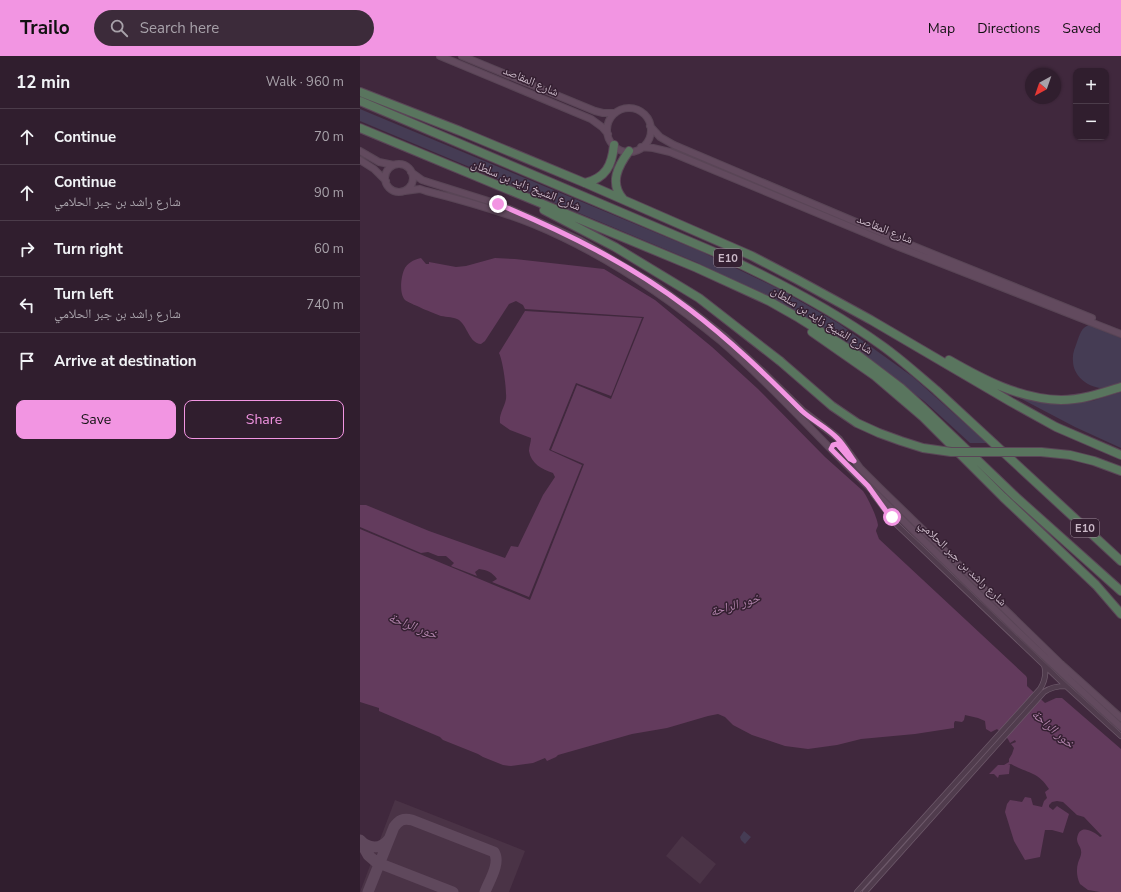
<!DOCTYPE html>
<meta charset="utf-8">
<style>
:root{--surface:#301e2e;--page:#3c2b3a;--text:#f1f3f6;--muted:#a8a2aa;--line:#4b3c4a;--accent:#f295e2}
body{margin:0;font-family:"Nunito Sans","Noto Naskh Arabic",sans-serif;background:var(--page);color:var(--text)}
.controls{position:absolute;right:12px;top:12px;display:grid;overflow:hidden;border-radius:8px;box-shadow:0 1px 3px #0004}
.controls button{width:36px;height:36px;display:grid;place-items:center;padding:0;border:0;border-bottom:1px solid var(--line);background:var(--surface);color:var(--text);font:20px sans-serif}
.compass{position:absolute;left:665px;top:12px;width:36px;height:36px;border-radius:50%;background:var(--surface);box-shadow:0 1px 3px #0004;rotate:220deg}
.stop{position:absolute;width:12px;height:12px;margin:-9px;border:3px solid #f295e2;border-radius:50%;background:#fff}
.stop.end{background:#f295e2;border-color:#fff;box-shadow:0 1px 4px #0008}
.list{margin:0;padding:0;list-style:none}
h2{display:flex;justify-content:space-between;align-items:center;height:52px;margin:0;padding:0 16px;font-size:17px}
h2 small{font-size:13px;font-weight:400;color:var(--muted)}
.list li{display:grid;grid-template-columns:26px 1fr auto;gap:12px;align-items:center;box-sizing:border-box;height:56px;padding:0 16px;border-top:1px solid var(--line)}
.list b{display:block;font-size:15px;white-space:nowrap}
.list p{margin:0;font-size:13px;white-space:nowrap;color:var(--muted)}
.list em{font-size:13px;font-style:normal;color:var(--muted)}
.actions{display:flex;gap:8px;padding:12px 16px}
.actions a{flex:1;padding:9px 0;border:1px solid var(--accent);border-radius:8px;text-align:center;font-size:14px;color:var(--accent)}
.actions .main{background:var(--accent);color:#111}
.icon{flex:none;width:22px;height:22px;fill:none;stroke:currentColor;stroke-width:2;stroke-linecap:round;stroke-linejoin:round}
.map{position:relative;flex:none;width:761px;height:836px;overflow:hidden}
header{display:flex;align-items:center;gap:24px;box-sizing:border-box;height:56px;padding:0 20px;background:var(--accent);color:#111}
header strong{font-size:19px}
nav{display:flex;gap:22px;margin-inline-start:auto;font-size:14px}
.search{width:280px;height:36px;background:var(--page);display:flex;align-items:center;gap:10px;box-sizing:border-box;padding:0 14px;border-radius:22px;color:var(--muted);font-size:15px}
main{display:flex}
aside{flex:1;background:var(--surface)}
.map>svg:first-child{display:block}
.airport{fill:#4a3346}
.green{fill:#453c54}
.water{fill:#633b5d}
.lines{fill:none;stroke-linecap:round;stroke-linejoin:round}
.taxiway{stroke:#5f485c;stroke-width:11}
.street-casing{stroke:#6d596a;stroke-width:6}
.secondary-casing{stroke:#594556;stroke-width:8}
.highway-casing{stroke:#5a4657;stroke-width:10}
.street{stroke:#503c4d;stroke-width:4.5}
.secondary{stroke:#624a5e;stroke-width:6}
.highway{stroke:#59755e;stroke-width:8}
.highway-bridge-casing{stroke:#5a4657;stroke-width:10;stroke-linecap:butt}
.highway-bridge{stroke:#59755e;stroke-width:8}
.route{stroke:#f295e2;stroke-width:5}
.labels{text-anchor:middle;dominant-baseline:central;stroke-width:3;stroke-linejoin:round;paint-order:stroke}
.shield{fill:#352032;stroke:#9d8a9a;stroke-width:1}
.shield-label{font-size:11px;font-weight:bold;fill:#cab8c7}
.street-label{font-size:12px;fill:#cab8c7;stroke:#352032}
.water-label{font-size:13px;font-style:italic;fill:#b082aa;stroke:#352032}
</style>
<header>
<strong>Trailo</strong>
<div class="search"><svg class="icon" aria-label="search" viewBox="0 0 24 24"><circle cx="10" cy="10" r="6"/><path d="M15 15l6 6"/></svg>Search here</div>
<nav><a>Map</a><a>Directions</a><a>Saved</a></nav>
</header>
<main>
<aside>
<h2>12 min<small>Walk · 960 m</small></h2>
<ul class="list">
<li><svg class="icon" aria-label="ahead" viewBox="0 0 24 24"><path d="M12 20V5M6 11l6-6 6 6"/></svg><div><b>Continue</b></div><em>70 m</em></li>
<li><svg class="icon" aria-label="ahead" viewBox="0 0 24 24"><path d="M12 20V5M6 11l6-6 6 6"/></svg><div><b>Continue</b><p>شارع راشد بن جبر الحلامي</p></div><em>90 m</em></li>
<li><svg class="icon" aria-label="right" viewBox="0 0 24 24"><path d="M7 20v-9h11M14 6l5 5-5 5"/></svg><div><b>Turn right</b></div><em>60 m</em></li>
<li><svg class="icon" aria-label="left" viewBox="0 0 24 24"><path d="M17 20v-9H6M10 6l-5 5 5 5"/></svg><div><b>Turn left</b><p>شارع راشد بن جبر الحلامي</p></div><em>740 m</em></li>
<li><svg class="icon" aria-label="arrive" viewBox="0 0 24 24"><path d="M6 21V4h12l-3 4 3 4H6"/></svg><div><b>Arrive at destination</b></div></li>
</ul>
<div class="actions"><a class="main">Save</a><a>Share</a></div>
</aside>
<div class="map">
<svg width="761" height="836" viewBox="0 0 761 836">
<rect width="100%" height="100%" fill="#40283d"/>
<!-- airport -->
<path class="airport" d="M35 744 165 795 149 836H0Z
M322 780 356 808 340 828 306 800Z"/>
<!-- green -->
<path class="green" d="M0 53 342 196 419 233 478 267 553 321 627 387H610L564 345 473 278 416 246 338 207 0 65Z
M729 269 761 282V327C754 329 747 332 740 332 726 330 713 319 713 305 712 298 715 292 717 286 720 278 721 272 729 269Z
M761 336V392L715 371 652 338 706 348 732 345Z
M384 775 391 781 385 788 381 784 380 781Z"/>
<!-- water -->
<path class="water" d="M61 202 66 208H69V206L96 211 106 210 135 202 155 203 244 213 295 244 352 291 398 333 465 401 503 435C508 442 517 461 518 469 518 471 516 473 516 475L519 483 666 620 667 622V630L685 647 696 642H702L761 693V836H740L728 834 720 828C717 822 716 814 718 807 719 803 722 799 721 795 721 791 717 788 717 783 719 767 733 775 740 781L742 780 724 761 717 759 703 746 697 745 692 746 689 749V751L693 754 697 750 709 758 703 777 692 774H685L680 801 665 804 654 785 645 756 647 748 650 744 662 746 665 741 671 742 673 749 682 751 684 745 687 742 685 736 689 733C678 715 666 717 651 708L648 709H650L649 718 639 719 638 722 634 718H629L638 709H644L649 706V703L652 698 654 692 651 688 656 686 655 684 650 687 648 683 637 673 631 676 626 673 625 665 618 662 605 659 604 664 602 666 595 665 594 667V672L555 678 501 683 477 689 448 693 425 690 392 679 373 669 365 661 358 658 348 660 307 672 272 678 198 699 196 701 187 705 185 702 173 707 151 710 143 709 123 701 118 698 83 684 80 681 19 655V652L0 646V473L170 544 224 408 191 394 217 329 251 343 284 261 165 253 163 249 156 245 149 248 125 285 121 288C109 287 108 271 99 264 94 261 87 261 81 260 75 258 49 247 45 244 39 238 41 221 44 214 47 207 53 204 61 202Z
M165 255 282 262 251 340 216 327 189 394 222 409 169 541 132 526 137 523C132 516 127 514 119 513L115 516 117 520 91 510 94 507 86 500H78L68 496 61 497 0 471V449H6L69 475 145 502 151 490 158 491 183 439 195 421 193 417C182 413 171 408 169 395 169 391 171 386 171 382L150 374 140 367C139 357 144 353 146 343 147 334 143 305 139 297Z"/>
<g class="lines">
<!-- taxiway -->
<path class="taxiway" d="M0 784C8 793 21 794 29 783
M0 785 8 799 16 806 93 836
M8 836 34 771C39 764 43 762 52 764L134 796C141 807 129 825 125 836"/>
<!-- street casing -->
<g class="street-casing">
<path id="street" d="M513 438 536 468 706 630 761 680
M497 836 680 633C685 625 687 618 684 609
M505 836 684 636C691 631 697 630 706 630"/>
</g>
<!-- secondary casing -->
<g class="secondary-casing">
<path id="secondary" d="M80 0 231 63 242 71 248 78
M102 0 235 55 243 57H255
M247 74a22 22 0 1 1 44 0a22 22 0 1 1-44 0Z
M290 70 300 81 314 89 541 185 732 262
M281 91 293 92 310 96 539 191 761 278
M0 95 19 106 34 109
M0 104 14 113 26 125
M25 122a14 14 0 1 1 28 0a14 14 0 1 1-28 0Z
M51 116 62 124 68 126 138 148 197 174 221 185 297 230 329 253 366 282 405 318 444 356 474 379 479 383 500 412 520 432 701 608 761 662
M45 135 60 133 66 135C102 144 138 154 173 168 241 196 305 239 362 286 413 330 457 381 505 427 589 510 673 592 761 671"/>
</g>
<!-- highway casing -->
<g class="highway-casing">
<path id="highway" d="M0 36 100 75 225 127 392 200 438 224 511 264 651 346 696 371 761 399
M0 45 359 198C415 224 471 253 521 289 541 303 558 319 576 334L761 505
M0 72 337 212 409 245 439 262 495 297 541 332 563 352 657 442 761 535
M225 127C246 122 252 109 254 89
M263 143C249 127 258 110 269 95
M184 154 255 191 339 242 420 305
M452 276 515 320 563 361 643 441 736 529 761 558
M589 304C624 324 660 343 701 344 722 344 742 337 761 331
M681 396 710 399 734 405 761 415"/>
</g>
<!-- street -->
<use href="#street" class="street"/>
<!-- secondary -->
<use href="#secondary" class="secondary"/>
<!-- highway -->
<use href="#highway" class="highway"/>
<!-- highway-bridge casing -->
<g class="highway-bridge-casing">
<path id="highway-bridge" d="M420 305 472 350 497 367 519 377 541 385 563 392 591 396H681"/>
</g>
<!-- highway-bridge -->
<use href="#highway-bridge" class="highway-bridge"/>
</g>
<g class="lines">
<!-- route -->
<path class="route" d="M138 148C207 177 270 208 329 253 370 284 406 319 442 355 453 365 468 372 478 383 484 389 489 398 494 405L490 403 477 388 473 389 471 393 508 430 531 462 532 461"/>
</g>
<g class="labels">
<!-- shield labels -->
<g class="shield">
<rect x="354" y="193" width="28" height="18" rx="3"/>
<rect x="711" y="463" width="28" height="18" rx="3"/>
</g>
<g class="shield-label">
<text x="368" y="202">E10</text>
<text x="725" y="472">E10</text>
</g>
<!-- street labels -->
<g class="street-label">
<text transform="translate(171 25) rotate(23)">شارع المقاصد</text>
<text transform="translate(166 129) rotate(22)">شارع الشيخ زايد بن سلطان</text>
<text transform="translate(525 173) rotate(22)">شارع المقاصد</text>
<text transform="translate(462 264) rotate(32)">شارع الشيخ زايد بن سلطان</text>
<text transform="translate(603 507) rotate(44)">شارع راشد بن جبر الحلامي</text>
</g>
<!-- water labels -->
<g class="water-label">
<text transform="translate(375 549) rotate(-17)">خور الراحة</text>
<text transform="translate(53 570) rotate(21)">خور الراحة</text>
<text transform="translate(693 673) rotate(41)">خور الراحة</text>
</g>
</g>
</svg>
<div class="controls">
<button>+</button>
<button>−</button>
</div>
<svg class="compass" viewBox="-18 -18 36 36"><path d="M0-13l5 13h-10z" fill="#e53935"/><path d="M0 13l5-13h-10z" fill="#a8a2aa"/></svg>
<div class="stop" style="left:532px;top:461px"></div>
<div class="stop end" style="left:138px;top:148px"></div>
</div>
</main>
